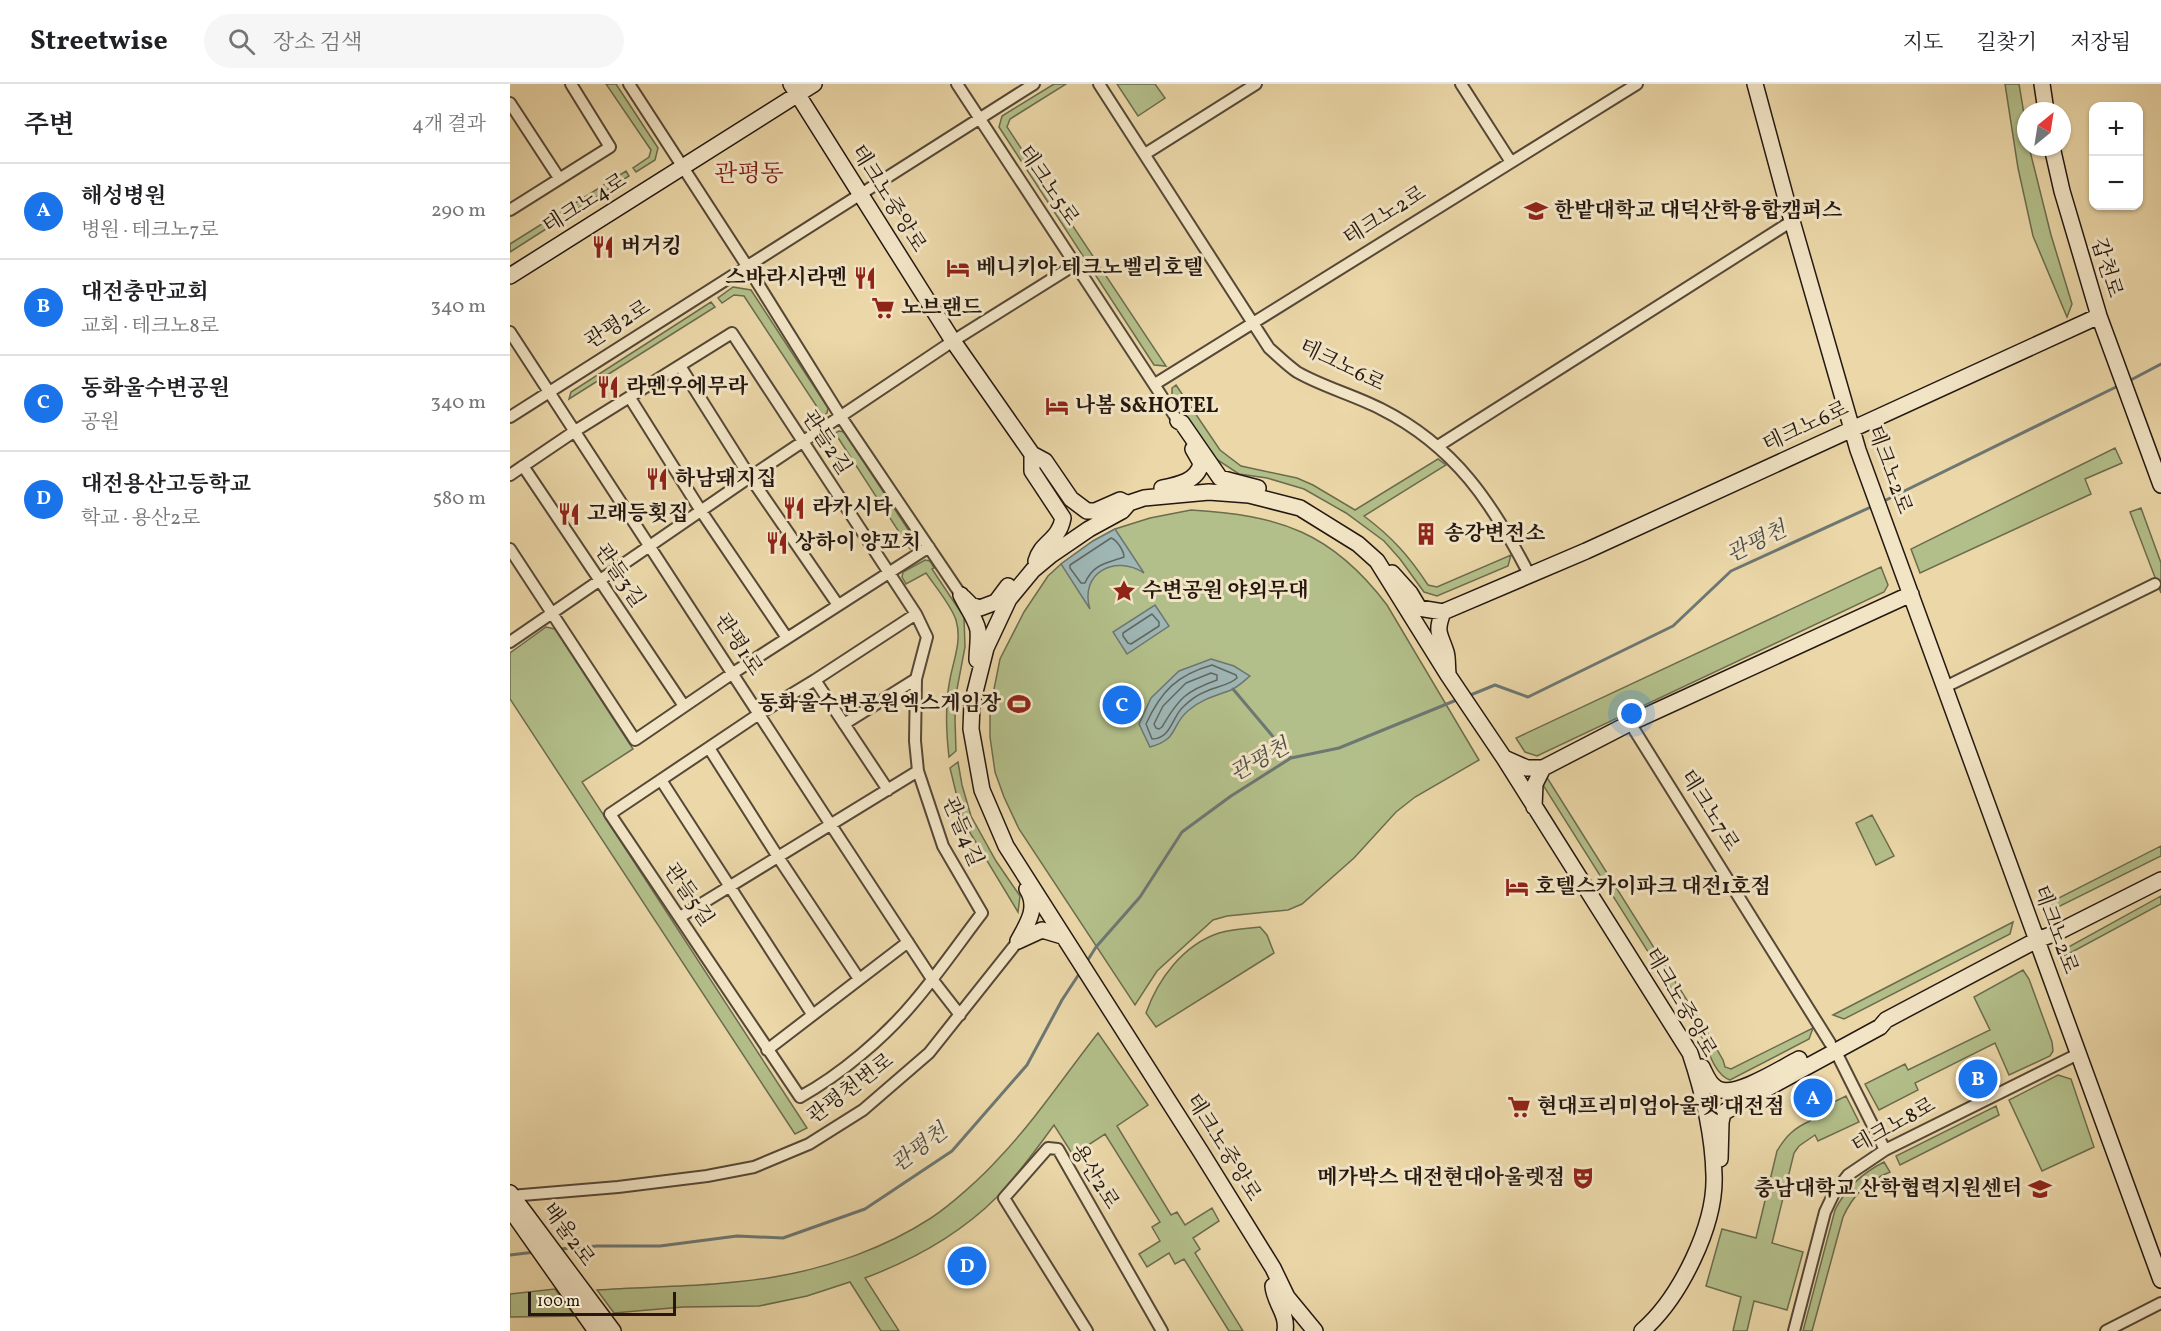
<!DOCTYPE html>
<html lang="ko">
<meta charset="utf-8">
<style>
:root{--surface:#fff;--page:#f6f6f6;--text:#202124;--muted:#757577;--line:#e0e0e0;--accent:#1a73e8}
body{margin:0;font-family:Vollkorn,"Noto Serif KR",serif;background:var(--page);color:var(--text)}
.controls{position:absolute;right:18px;top:18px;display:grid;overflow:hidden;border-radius:12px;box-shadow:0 2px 4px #0004}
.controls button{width:54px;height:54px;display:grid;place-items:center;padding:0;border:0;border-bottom:2px solid var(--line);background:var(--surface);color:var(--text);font:30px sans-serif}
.compass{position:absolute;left:1507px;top:18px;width:54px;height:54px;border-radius:50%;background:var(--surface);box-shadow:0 2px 4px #0004;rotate:30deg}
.scale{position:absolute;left:18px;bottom:15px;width:148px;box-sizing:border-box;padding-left:6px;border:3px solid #241811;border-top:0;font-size:16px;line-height:21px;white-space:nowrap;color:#241811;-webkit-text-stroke:4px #f2e5c6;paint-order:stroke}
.you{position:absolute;left:1122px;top:630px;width:21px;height:21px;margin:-15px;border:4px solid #fff;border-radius:50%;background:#1a73e8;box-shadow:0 0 0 9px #1a73e833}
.badge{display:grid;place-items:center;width:39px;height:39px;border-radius:50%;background:var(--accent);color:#fff;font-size:20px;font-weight:700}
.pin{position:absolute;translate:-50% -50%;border:3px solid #fff;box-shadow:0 2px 6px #0006}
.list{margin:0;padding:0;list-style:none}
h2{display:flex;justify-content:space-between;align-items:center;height:78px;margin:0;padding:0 24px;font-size:26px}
h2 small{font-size:20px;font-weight:400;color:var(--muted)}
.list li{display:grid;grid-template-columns:39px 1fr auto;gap:18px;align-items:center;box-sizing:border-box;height:96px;padding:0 24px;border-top:2px solid var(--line)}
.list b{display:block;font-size:22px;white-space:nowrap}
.list p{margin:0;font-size:20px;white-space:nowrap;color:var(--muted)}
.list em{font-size:20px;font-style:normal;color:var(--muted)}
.icon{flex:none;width:33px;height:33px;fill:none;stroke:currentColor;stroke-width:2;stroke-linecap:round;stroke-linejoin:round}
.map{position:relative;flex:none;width:1651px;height:1247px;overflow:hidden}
header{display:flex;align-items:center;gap:36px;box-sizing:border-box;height:84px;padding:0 30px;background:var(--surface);border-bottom:2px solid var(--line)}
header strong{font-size:28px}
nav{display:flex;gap:33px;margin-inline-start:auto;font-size:21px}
.search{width:420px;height:54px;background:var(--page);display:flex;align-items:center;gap:15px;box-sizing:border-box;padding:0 21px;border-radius:33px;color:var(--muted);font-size:22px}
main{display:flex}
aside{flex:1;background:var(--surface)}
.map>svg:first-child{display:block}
.green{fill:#b3bf8a;stroke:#6c6c4e;stroke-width:1.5}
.water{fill:#9eb6b4;stroke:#6d7773;stroke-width:1.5}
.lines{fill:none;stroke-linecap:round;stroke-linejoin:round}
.shore{stroke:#616762;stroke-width:1.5}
.stream{stroke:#6d7773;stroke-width:3}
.street-casing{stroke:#564837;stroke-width:14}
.secondary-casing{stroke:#241811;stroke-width:18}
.street{stroke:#f2e5c6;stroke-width:10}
.secondary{stroke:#f2e5c6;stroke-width:15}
.labels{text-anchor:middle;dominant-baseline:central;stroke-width:6;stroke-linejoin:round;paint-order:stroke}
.street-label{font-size:21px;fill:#241811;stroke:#f2e5c6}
.poi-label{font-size:21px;font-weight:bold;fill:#241811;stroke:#f2e5c6;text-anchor:start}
.water-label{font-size:22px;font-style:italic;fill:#4f4f4a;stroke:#f2e5c6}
.quarter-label{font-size:24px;fill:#7a1f14;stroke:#f2e5c6}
</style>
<header>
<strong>Streetwise</strong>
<div class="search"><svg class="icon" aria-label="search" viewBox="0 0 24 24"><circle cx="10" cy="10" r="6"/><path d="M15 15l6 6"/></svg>장소 검색</div>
<nav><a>지도</a><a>길찾기</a><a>저장됨</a></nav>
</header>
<main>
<aside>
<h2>주변<small>4개 결과</small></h2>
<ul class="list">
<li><span class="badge">A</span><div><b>해성병원</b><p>병원 · 테크노7로</p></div><em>290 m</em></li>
<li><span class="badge">B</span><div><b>대전충만교회</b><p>교회 · 테크노8로</p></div><em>340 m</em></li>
<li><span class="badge">C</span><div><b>동화울수변공원</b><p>공원</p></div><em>340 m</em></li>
<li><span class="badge">D</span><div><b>대전용산고등학교</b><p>학교 · 용산2로</p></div><em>580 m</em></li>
</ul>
</aside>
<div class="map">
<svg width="1651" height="1247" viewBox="0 0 1651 1247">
<rect width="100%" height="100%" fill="#ebd7a8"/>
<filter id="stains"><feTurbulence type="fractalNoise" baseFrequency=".00333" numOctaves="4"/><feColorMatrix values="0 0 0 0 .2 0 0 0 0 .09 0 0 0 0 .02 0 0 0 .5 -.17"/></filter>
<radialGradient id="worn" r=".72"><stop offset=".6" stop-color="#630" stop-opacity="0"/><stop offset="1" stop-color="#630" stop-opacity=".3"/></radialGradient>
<!-- green -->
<path class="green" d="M96 0H106L148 64 145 76 126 88 123 84 139 73 141 66Z
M544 0H556L500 35 497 43 656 282 644 281 489 43 492 32Z
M607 0H645L655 14 628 32Z
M1495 0H1509L1516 42V63H1519L1541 151 1562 220 1557 233 1523 152 1508 84Z
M116 87 119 92 0 168V160Z
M223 203 241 206 318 324 317 329 313 332 234 212 224 211 212 219 208 214Z
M201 218 205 223 59 315 61 308Z
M666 301 710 366 731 382 787 394 803 401 845 426 928 375 936 381 854 432C882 453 899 472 918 501L927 503 1001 471 998 482 927 512 914 508 890 475 874 457 836 429 794 405 757 394 729 390 703 373 662 311V304Z
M329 347 334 348 405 456 403 463 400 465 325 349Z
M1605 364 1612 379 1575 395 1581 410 1410 489 1401 465Z
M1631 424 1651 479V509L1620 428Z
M681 426C769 431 822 448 877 521L969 676 905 713 886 728 844 774 792 820 778 826 717 832 703 836 647 887 625 921 509 745 494 713 485 688 480 653V625L490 575 514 528 538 492 551 480 583 457 605 445 640 434Z
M415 476 420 477 424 484 422 485 454 533 455 563 447 605 445 635 446 667 439 673C436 647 435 620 440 595 444 574 452 557 446 536 441 521 425 502 416 489L396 500 392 493 393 488Z
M1371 483 1378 501 1374 508 1027 672 1015 668 1006 654Z
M36 543 45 545 123 665 72 698 297 1044 285 1050 0 615V569Z
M448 678 452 701 461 732 486 777 510 812 508 828 456 742 448 717 440 684Z
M1036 692 1197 948 1213 976 1215 983 1221 985 1303 944 1299 955 1220 996C1205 991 1199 968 1193 955L1033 701Z
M1362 731 1384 772 1366 781 1346 739Z
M1651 762V772L1544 825 1533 822Z
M1651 812V820L1549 875 1553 866Z
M1503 838 1500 850 1334 935 1323 931Z
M750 843 757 851 764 869 646 943 636 929C648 895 673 861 709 849 722 845 737 844 750 843Z
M1513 886 1519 895 1542 958 1543 967 1540 972 1499 991 1485 959 1405 999 1408 1006 1369 1026 1355 1000 1395 980 1398 986 1480 946 1464 913Z
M588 949 638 1021 607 1042 661 1131 667 1128 675 1141 702 1124 709 1137 683 1154 690 1165 685 1169 733 1247H719L674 1175 665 1180 659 1169 637 1183 629 1170 650 1157 642 1143 650 1138 595 1050 563 1071 544 1041C526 1066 508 1090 487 1113 451 1149 403 1176 355 1194L389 1247H371L340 1198 297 1212 249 1222 173 1223 104 1229 87 1206C146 1202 206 1203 264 1193 318 1184 375 1164 421 1134 442 1120 472 1093 489 1074 526 1035 555 991 588 949Z
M1548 991 1561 995 1584 1063 1532 1087 1499 1016Z
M1336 1012 1349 1038 1308 1057 1305 1051 1289 1062 1284 1069 1262 1159 1293 1168 1277 1226 1244 1217 1237 1247H1223L1231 1213 1196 1202 1212 1145 1246 1154 1267 1067C1276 1052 1284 1044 1300 1037L1297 1031Z
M1486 1022 1489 1031 1390 1081 1386 1072Z
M1374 1078 1380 1088C1357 1097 1343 1111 1333 1133L1302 1247H1293L1325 1126C1336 1104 1352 1089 1374 1078Z
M45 1205 65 1232 0 1233V1210Z"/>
<!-- water -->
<path class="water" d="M605 445 634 489C605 470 569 489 580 525L551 480 583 457Z
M645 521 659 542 617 570 603 548Z
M701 575 724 582 740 592C734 597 728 603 721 606 705 612 692 615 679 626 660 641 670 655 640 663L629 640 641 614 669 587Z"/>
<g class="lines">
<!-- shore -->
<path class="shore" d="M601 454C607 456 614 467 614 473 597 479 583 480 575 499H571L560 484V481Z
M642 530 649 538V542L621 560 618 559 613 552V549Z
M702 581 726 591 727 594C718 602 707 602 697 607 689 610 679 617 673 623 662 633 661 655 642 655L636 640C651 607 667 591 702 581Z
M701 589 707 591V596C676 607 669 614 652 643L649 645 646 644 644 640 653 622 676 599Z"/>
<!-- stream -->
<path class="stream" d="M1617 298 1651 280
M1372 418 1608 302
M723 605 781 674
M958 612 985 601 1018 613 1163 542 1221 487 1363 422
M576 879 586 863 630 813 672 748 721 712 781 674 829 664 949 615
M50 1165 87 1162H150L227 1152 273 1154 355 1125 442 1067 517 981 552 916 571 887
M0 1171 25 1168"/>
<!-- street casing -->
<g class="street-casing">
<path id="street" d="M119 0 237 182 331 333 451 511
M447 0 668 337
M589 0 759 264C768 272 777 281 787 288 813 303 844 311 871 325 945 362 983 420 1020 492
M951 0 1001 78
M0 19 49 94
M635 70 746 0
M0 126 100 63 61 0
M0 248 321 741 422 895 450 931
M170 282 240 393 328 521
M645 300 1127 0
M120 314 191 427 277 554
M0 333 524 0
M928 362 1282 137
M13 382 174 622
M0 391 65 347 222 249 406 530 417 553 406 595 405 657 408 687 433 762 472 829C449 859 428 890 404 918 374 954 330 991 290 1013L100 730 249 630 305 596 406 530
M0 465 125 656 223 589 419 463
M0 558 240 393 443 257 566 180
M305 596 378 706
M1435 603 1645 500
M1120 639 1320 959
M334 640 406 595
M199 664 268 773 349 895
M151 696 302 930
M170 833 408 687
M257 966 398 858
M1325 966 1375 1066
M0 1112 108 1103 197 1092 244 1083 299 1060 353 1026 419 969 508 857
M577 1247 494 1114 538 1064 548 1065 652 1247
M1284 1247 1315 1128 1324 1109 1338 1091 1375 1066 1568 970
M1596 1247 1651 1219"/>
</g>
<!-- secondary casing -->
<g class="secondary-casing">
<path id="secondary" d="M281 0 443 257 522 370 535 377 561 415 577 427H585L610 416 614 418
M1245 0 1282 137 1348 366 1651 1196
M1532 0 1536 27
M1542 63 1552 107 1589 232 1651 401
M0 192 304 0
M668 337 672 339 710 394 748 404
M522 370V387L553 434C549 457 531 458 526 477
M652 404C668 401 688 397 691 379L683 365
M882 489 900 509 909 524 933 528
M451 511C456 522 466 535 468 546 469 556 467 567 467 576
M453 513 461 521 470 524 486 518 498 502
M933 528 1076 467 1589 232
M933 528C925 549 930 549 936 568 938 574 937 582 938 589
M994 674 1017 684H1033L1120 639 1401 510
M1024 723 1025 700 1033 684
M508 857C517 840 529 824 517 805
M508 857 532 846 552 852
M1192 983C1196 991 1199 1001 1208 1005 1226 1014 1271 984 1289 975
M1210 1075 1211 1038 1213 1029 1223 1023 1370 943 1376 936 1527 856 1546 849 1651 796
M0 1109 103 1247
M0 1125 86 1247
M763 1202C764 1218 778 1230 775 1247
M805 1247 777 1213 763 1184 691 1068 496 762 472 706 461 645 462 620 476 564 499 515 523 486 541 471 579 445 612 427 619 419 634 414 699 408 739 411 790 424 848 460 867 477 938 591 994 674 1180 969C1193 1008 1203 1049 1204 1091 1206 1141 1170 1214 1132 1247"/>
</g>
<!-- street -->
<use href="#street" class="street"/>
<!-- secondary -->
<use href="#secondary" class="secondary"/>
</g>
<!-- icons -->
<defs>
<g id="university-bare" transform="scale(1.8)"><path d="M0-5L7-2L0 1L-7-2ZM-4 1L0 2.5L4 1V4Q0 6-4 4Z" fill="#8f2418" stroke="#f2e5c6" stroke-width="2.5" paint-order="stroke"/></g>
<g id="restaurant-bare" transform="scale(1.8)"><path d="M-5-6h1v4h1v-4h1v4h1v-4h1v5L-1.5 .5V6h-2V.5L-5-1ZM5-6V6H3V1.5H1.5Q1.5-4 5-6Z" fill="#8f2418" stroke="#f2e5c6" stroke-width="2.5" paint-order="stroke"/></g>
<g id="hotel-bare" transform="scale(1.8)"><path d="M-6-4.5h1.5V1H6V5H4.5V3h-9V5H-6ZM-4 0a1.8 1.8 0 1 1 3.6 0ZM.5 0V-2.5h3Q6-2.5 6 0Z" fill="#8f2418" stroke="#f2e5c6" stroke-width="2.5" paint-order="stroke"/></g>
<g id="supermarket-bare" transform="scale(1.8)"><path d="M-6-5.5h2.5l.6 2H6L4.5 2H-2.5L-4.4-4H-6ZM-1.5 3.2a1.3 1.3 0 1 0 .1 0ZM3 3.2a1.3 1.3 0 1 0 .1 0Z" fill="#8f2418" stroke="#f2e5c6" stroke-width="2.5" paint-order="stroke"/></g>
<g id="building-bare" transform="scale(1.8)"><path d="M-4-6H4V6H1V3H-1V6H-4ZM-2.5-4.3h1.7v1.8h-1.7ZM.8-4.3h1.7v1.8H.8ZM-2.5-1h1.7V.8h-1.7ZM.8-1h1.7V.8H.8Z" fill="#8f2418" stroke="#f2e5c6" stroke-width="2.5" paint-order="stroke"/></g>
<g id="sight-bare" transform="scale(1.8)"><path d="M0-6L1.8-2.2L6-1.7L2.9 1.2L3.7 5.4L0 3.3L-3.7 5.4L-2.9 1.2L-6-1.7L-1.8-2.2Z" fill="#8f2418" stroke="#f2e5c6" stroke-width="2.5" paint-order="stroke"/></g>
<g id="stadium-bare" transform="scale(1.8)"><path d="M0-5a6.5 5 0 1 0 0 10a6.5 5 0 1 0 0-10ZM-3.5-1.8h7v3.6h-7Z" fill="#8f2418" stroke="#f2e5c6" stroke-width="2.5" paint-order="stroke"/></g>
<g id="theatre-bare" transform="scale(1.8)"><path d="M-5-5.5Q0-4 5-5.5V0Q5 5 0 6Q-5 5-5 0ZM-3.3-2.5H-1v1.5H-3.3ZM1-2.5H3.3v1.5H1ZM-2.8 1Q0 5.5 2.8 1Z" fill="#8f2418" stroke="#f2e5c6" stroke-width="2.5" paint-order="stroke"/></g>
</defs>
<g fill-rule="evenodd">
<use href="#university-bare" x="1026" y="127"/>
<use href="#restaurant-bare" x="93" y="163"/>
<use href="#hotel-bare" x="448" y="184"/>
<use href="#restaurant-bare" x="355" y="194"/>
<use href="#supermarket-bare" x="373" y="224"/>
<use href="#restaurant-bare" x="98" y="303"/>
<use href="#hotel-bare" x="547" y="322"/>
<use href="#restaurant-bare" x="147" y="395"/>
<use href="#restaurant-bare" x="284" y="424"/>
<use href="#restaurant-bare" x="59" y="430"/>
<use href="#building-bare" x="916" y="450"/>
<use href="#restaurant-bare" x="267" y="459"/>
<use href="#sight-bare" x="614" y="507"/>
<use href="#stadium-bare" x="509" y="620"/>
<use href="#hotel-bare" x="1007" y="803"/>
<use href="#supermarket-bare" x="1009" y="1023"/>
<use href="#theatre-bare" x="1073" y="1094"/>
<use href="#university-bare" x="1530" y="1105"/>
</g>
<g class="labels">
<!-- street labels -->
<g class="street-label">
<text transform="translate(538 102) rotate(56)">테크노5로</text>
<text transform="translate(378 115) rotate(58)">테크노중앙로</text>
<text transform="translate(75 120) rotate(-32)">테크노4로</text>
<text transform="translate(875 132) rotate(-32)">테크노2로</text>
<text transform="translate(1596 184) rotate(73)">갑천로</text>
<text transform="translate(108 241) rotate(-32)">관평2로</text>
<text transform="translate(832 282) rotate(26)">테크노6로</text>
<text transform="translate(1296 343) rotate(-25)">테크노6로</text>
<text transform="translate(316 359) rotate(57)">관들2길</text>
<text transform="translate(1379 386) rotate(70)">테크노2로</text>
<text transform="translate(109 492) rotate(56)">관들3길</text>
<text transform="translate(228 561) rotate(57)">관평1로</text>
<text transform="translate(1199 727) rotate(58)">테크노7로</text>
<text transform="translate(452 748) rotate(67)">관들4길</text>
<text transform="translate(178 811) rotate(56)">관들5길</text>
<text transform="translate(1545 846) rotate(70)">테크노2로</text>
<text transform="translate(1170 919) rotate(60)">테크노중앙로</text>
<text transform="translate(341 1005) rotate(-37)">관평천변로</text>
<text transform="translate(1384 1042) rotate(-29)">테크노8로</text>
<text transform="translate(713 1064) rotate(58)">테크노중앙로</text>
<text transform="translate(584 1093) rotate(58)">용산2로</text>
<text transform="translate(58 1151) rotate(54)">배울2로</text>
</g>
<!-- poi labels -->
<g class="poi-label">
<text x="1044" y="127">한밭대학교 대덕산학융합캠퍼스</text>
<text x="111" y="163">버거킹</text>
<text x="466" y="184">베니키아 테크노벨리호텔</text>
<text x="337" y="194" text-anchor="end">스바라시라멘</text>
<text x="391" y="224">노브랜드</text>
<text x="116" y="303">라멘우에무라</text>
<text x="565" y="322">나봄 S&amp;HOTEL</text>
<text x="165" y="395">하남돼지집</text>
<text x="302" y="424">라카시타</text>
<text x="77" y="430">고래등횟집</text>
<text x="934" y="450">송강변전소</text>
<text x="285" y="459">상하이 양꼬치</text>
<text x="632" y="507">수변공원 야외무대</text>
<text x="491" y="620" text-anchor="end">동화울수변공원엑스게임장</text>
<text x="1025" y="803">호텔스카이파크 대전1호점</text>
<text x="1027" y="1023">현대프리미엄아울렛 대전점</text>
<text x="1055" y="1094" text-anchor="end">메가박스 대전현대아울렛점</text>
<text x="1512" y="1105" text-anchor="end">충남대학교 산학협력지원센터</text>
</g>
<!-- water labels -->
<g class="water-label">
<text transform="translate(1247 459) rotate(-26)">관평천</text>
<text transform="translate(750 677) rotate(-29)">관평천</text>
<text transform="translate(410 1065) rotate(-37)">관평천</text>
</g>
<!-- quarter labels -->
<g class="quarter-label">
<text x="239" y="91">관평동</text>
</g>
</g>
<rect width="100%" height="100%" filter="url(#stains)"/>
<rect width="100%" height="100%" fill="url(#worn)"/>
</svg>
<div class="controls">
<button>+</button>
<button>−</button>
</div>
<svg class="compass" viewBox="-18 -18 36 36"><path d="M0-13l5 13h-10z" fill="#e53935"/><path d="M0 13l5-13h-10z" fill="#757577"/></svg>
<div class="scale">100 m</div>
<div class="you"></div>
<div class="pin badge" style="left:1303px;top:1014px">A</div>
<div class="pin badge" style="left:1468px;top:995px">B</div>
<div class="pin badge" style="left:612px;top:621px">C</div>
<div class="pin badge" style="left:457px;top:1182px">D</div>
</div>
</main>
